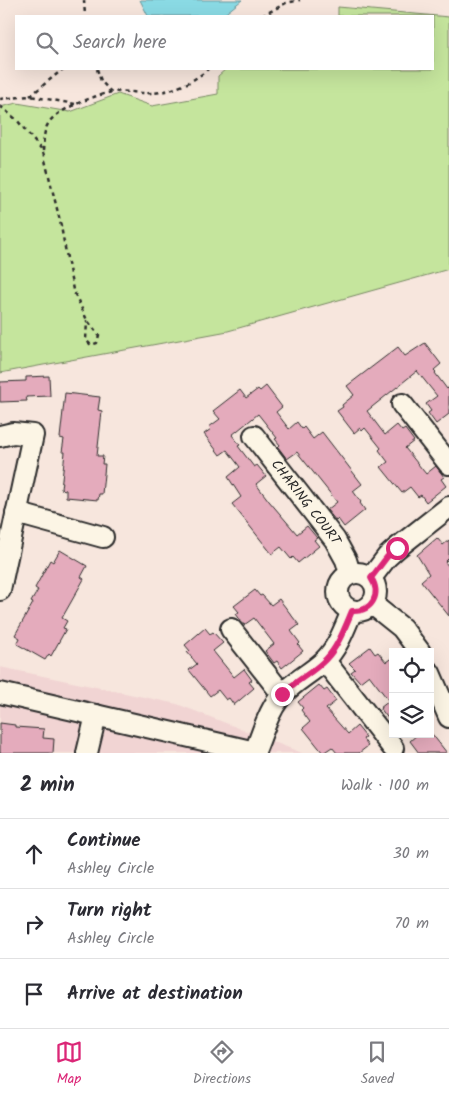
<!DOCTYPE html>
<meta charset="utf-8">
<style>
:root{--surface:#fff;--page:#f7f7f7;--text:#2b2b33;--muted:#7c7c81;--line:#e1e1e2;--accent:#db2777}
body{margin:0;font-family:Kalam,sans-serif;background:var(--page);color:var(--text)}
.controls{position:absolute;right:15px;bottom:15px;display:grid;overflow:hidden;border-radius:0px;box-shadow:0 5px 20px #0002}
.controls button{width:45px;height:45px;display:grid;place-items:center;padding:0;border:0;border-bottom:1px solid var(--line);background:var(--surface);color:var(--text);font:25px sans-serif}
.stop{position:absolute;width:15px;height:15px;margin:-11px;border:4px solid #db2777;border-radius:50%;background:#fff}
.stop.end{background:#db2777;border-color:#fff;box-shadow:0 1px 5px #0008}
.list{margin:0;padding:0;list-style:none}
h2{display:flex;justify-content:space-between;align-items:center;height:65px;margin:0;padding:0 20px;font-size:21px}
h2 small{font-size:16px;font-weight:400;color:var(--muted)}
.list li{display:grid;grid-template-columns:32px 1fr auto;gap:15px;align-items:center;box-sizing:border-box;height:70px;padding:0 20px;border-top:1px solid var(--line)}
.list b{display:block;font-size:19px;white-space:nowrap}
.list p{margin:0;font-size:16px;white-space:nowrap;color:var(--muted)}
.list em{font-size:16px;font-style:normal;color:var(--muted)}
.icon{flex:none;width:28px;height:28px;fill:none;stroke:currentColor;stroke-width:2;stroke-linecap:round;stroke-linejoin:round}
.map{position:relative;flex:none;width:449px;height:753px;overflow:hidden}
.search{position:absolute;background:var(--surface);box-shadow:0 5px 20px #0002;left:15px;right:15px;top:15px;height:55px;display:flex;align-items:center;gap:12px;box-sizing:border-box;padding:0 18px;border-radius:0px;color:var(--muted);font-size:19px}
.sheet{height:275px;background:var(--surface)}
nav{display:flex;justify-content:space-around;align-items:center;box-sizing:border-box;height:70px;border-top:1px solid var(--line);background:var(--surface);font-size:14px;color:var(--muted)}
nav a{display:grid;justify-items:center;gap:2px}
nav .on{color:var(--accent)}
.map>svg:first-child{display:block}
.built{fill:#f1d4d3}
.green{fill:#c5e59d;stroke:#788864}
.water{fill:#8adae4;stroke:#64949a}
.building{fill:#e4abbc;stroke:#2b2b2b}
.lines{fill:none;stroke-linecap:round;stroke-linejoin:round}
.minor-casing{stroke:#2b2b2b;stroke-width:24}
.path{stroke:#2b2b2b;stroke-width:2.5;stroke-dasharray:4 4;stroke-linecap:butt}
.minor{stroke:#fcf5e5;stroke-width:20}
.route{stroke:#db2777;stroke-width:6}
.labels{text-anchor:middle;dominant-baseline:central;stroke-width:4.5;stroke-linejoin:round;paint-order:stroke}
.street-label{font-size:14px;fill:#2b2b2b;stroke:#fcf5e5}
</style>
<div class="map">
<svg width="449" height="753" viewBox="0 0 449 753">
<rect width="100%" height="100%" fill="#f7e6dd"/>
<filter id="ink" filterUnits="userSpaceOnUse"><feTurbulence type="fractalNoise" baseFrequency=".02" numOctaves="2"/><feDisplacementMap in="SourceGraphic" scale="10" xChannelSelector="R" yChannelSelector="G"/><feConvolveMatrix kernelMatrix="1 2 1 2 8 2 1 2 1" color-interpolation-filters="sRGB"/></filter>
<g filter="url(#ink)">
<!-- built -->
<path class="built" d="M0 667 177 704 302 753H0Z"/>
<!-- green -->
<path class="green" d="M338 7 449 17V269L228 331 0 373V107L17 103 70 112 118 94 152 106 218 94V76L226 69H433V16H338Z"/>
<!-- water -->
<path class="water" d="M140 0H242L222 16H148Z"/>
<!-- building -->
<path class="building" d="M425 343 441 364 434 370 436 372 435 373 447 389 449 387V414L436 424 428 413 431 411 426 404 437 396 417 371 367 411 385 435 397 425 402 431 405 429 414 441 405 448 426 474 436 466 444 477 441 479 446 486 426 502 421 495 418 497 410 487 402 493 381 467 388 462 379 450 381 448 365 428 362 431 360 428 354 433 337 411 343 407 342 405 354 395 347 386 398 347 405 356Z
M49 376 50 396 26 397 27 401 0 402V382L26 381V377Z
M266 386 282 407 276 412 289 429 297 422 302 429 304 427 313 439 322 432 362 484 353 491 361 502 360 503 365 510 344 527 338 519 336 521 327 510 337 502 297 452 287 459 278 447 280 445 275 439 277 438 258 414 232 435 240 445 238 446 254 467 257 465 266 476 256 484 269 501 297 534 307 526 317 538 314 540 319 546 298 563 293 557 291 559 281 547 272 554 232 504 241 497 228 477 240 467 227 450 220 455 204 434 211 429 209 427 220 419 213 411 240 390 246 398 258 389 260 391Z
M65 393 100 397 98 410 102 411 97 456H103L102 464H105L102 494H99L98 500 66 497V490L61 489 65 452H62L64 439 60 438Z
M437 538 443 545 449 540V558L445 562 449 567V616L421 581 429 574 417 555Z
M60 550 87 566 81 577 84 579 62 618 67 621 63 628 66 629 51 656 49 654 45 660 17 644 20 638 15 635 33 603 31 602 38 590 35 588 50 560 53 562Z
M255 590 260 596 262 595 271 605 279 599 299 625 291 631 300 643 298 645 303 651 282 668 277 661 274 663 265 651 274 644 254 618 244 625 236 614 239 612 234 606Z
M205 628 210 634 213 632 223 643 213 651 234 677 244 669 252 680 249 682 254 688 234 705 229 698 226 700 218 690 210 696 189 670 197 664 187 652 190 651 185 645Z
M370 647 375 654 378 652 386 662 393 657V725L380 708 389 701 369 675 360 682 351 672 355 669 349 663Z
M319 685 324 691 327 689 336 701 326 709 348 734 357 726 366 737 363 739 368 746 359 753H337L332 747 323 753 303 728 310 722 301 710 303 708 298 702Z
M0 723 15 725V727L44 729 43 738 54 739 53 753H0Z
M418 734H432L447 753H419L410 741Z"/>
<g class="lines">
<!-- minor casing -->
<g class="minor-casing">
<g id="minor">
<path d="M402 404 449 464"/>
<path d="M0 436 13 433 33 435 0 590"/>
<path id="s1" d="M254 436 335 540 346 560 350 573"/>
<path d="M16 513 103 537"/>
<circle cx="357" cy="592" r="19"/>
<path d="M371 578 387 557 397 548 449 507"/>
<path d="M372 604 402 628 420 652"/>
<path d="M231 629 282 694"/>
<path d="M325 661 393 748"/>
<path d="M430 673 449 717"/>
<path d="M0 693 255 752"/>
<path d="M87 753 96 715"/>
<path d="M254 753C262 736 266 716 278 700 290 683 309 675 324 661 338 648 345 627 352 611"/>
</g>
</g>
<!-- path -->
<path class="path" d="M84 0 85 16
M262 16 286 3 300 0
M97 69 101 81 111 92
M30 96 63 69
M0 99 30 96 75 104
M0 106 17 120 43 152 60 221 73 290 87 320 99 335 97 343 91 345 86 340 87 320
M43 151C44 140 43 130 50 121 59 109 98 94 113 92 126 90 139 94 152 93 171 92 194 82 208 69"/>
<!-- minor -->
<use href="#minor" class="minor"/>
</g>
</g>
<g class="lines" filter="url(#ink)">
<!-- route -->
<path class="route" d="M282 694C295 681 313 673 326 659 338 647 345 627 352 611 372 612 382 594 371 578L387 557 397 548"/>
</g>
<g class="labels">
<!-- street labels -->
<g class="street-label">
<text stroke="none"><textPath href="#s1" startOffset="84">CHARING COURT</textPath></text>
</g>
</g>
</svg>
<div class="controls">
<button><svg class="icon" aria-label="locate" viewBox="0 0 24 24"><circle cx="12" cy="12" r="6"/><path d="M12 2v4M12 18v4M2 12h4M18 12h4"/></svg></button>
<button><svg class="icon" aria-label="layers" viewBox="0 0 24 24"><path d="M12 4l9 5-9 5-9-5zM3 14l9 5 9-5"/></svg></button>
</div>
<div class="stop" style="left:397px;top:548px"></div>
<div class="stop end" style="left:282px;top:694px"></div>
<div class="search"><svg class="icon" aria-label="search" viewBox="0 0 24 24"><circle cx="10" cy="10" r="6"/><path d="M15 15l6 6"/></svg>Search here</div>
</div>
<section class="sheet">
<h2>2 min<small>Walk · 100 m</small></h2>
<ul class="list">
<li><svg class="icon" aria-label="ahead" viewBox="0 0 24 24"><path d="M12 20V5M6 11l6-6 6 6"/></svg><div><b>Continue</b><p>Ashley Circle</p></div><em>30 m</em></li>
<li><svg class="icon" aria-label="right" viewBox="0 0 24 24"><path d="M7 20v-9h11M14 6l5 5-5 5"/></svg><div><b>Turn right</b><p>Ashley Circle</p></div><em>70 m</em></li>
<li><svg class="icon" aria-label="arrive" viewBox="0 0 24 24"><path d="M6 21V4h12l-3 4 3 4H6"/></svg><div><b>Arrive at destination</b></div></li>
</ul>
</section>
<nav>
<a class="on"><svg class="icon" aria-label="map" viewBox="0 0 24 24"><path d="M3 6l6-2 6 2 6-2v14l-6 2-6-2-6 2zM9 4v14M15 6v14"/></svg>Map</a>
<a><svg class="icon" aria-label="directions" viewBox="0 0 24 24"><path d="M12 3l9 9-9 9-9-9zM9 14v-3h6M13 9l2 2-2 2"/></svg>Directions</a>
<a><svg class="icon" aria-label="saved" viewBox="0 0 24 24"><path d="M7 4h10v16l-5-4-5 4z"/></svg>Saved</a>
</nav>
